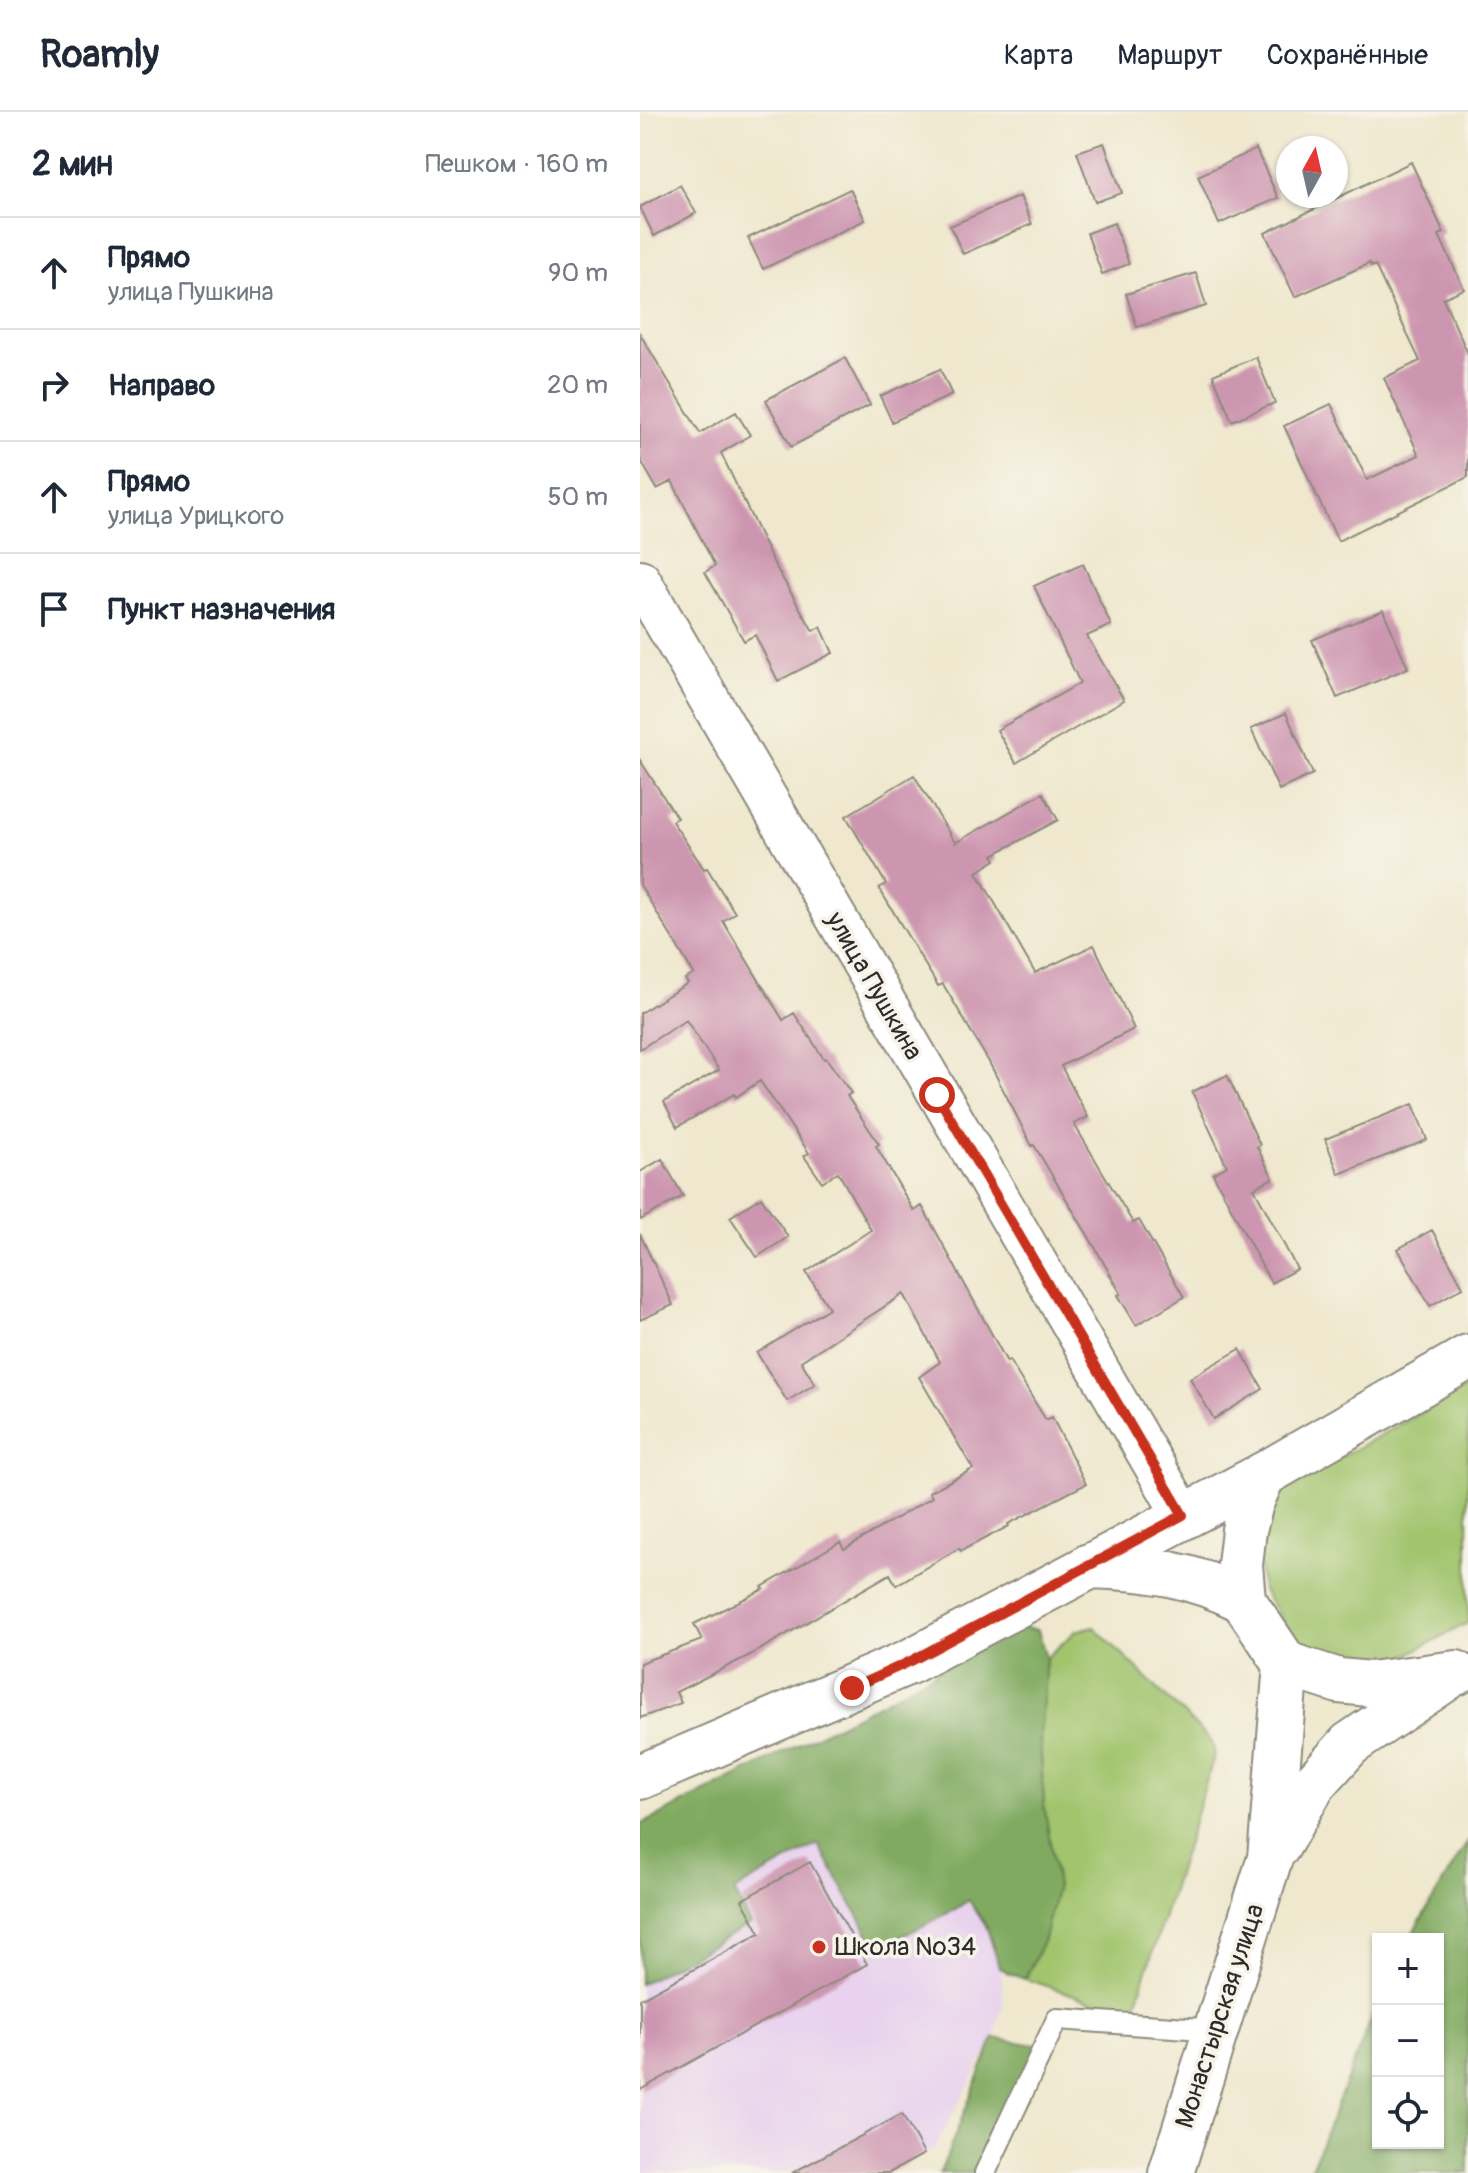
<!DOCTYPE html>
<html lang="ru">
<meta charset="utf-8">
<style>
:root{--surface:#fff;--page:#f6f6f7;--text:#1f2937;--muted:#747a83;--line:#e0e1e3}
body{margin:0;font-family:Pangolin,sans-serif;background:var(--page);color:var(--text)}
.controls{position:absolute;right:24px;bottom:24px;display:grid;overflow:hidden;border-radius:0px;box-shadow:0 2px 6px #0004}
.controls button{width:72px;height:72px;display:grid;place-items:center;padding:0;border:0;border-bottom:2px solid var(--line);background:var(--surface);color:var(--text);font:40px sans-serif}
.compass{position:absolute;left:636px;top:24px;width:72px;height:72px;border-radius:50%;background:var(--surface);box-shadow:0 2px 6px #0004;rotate:8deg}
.stop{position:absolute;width:24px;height:24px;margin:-18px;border:6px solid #c8321e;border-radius:50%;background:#fff}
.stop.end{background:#c8321e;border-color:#fff;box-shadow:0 2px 8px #0008}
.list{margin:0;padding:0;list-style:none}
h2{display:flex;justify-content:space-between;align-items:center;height:104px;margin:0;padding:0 32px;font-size:34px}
h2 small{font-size:26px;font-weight:400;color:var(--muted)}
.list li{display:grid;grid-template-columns:52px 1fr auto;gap:24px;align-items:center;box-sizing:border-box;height:112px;padding:0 32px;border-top:2px solid var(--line)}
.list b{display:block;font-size:30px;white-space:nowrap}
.list p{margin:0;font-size:26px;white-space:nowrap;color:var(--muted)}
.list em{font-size:26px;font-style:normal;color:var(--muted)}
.icon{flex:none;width:44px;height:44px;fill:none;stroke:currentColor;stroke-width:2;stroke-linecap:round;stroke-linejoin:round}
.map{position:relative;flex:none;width:828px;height:2061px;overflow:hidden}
header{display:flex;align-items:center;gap:48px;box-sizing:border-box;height:112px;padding:0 40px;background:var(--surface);border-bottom:2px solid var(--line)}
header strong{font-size:38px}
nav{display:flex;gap:44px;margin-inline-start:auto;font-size:28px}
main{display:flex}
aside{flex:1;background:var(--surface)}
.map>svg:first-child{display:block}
.built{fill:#e8d2ee}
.green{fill:#a1c46d;stroke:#66784c;stroke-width:2}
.forest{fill:#80aa60;stroke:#566a46;stroke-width:2}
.building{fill:#cd96b0}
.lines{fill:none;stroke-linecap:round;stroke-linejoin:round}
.lane-casing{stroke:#8d8a7c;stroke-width:24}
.street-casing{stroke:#8d8a7c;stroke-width:44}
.secondary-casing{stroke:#8d8a7c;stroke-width:48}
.primary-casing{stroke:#8d8a7c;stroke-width:48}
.lane{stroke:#fff;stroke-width:20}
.street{stroke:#fff;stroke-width:40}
.secondary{stroke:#fff;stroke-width:44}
.primary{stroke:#fff;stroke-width:44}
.route{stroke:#c8321e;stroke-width:10}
.poi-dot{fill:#c8321e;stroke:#f7f3e8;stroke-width:3}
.labels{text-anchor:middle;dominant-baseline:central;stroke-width:7;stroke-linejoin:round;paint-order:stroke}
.street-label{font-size:26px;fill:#2b2b2b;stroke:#f7f3e8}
.poi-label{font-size:26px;fill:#2b2b2b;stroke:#f7f3e8;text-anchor:start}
</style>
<header>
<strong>Roamly</strong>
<nav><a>Карта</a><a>Маршрут</a><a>Сохранённые</a></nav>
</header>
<main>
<aside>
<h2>2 мин<small>Пешком · 160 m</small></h2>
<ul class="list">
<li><svg class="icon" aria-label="ahead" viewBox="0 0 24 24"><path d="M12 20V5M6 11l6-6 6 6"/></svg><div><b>Прямо</b><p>улица Пушкина</p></div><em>90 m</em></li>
<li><svg class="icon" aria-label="right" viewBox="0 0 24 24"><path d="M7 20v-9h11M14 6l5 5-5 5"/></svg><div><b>Направо</b></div><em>20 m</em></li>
<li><svg class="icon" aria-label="ahead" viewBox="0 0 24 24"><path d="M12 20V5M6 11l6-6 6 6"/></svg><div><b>Прямо</b><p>улица Урицкого</p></div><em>50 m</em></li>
<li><svg class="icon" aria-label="arrive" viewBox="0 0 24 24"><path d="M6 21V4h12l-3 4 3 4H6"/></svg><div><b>Пункт назначения</b></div></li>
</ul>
</aside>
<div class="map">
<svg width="828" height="2061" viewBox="0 0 828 2061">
<rect width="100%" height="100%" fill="#f7f3e8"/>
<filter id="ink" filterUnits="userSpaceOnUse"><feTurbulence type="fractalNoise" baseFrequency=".0125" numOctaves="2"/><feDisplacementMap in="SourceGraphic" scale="16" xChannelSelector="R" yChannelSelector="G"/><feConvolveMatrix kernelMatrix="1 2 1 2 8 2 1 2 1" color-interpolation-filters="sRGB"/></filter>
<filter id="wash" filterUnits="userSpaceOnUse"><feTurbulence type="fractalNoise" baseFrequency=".006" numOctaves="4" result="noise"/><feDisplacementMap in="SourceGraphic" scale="32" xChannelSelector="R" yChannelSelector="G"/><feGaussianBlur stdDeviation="1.8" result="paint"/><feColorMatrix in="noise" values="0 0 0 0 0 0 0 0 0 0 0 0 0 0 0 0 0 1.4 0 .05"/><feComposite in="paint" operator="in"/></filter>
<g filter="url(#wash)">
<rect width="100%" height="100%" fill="#efe8ce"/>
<!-- built -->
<path class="built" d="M233 1630 344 1807 361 1846 363 1891 354 1926 295 2036 248 2061H0V1757Z"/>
<!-- green -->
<path class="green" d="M828 1275V1511L761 1546 739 1550 717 1549 685 1543 656 1528 622 1478 619 1448 628 1408 644 1376Z
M453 1514 566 1624 574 1635 573 1648 496 1893 454 1890 385 1867 404 1827V1692L400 1627 406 1546 436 1519Z"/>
<!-- forest -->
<path class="forest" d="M377 1515 398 1518 406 1546 400 1627 404 1692 417 1774 404 1827 385 1867 368 1861 359 1854 347 1816 329 1788 312 1799 237 1837 178 1732 94 1779 111 1812 0 1872V1713L231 1596Z
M828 1729V2061H669L738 1891V2031H798V1827H769Z
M354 1926 396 1933 387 1985 341 2043V2061H300Z"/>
<g id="blocks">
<!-- building -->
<path class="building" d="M464 31 482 81 455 90 437 40Z
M616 37 638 86 579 112 558 64Z
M771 50 804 121 799 123 824 177 803 186 828 242V365L698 429 644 314 691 292 727 368 779 343 744 266 780 249 735 153 731 155 730 151 655 185 625 121Z
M40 73 56 101 14 124 0 95Z
M210 77 225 108 123 157 108 126Z
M380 84 392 112 323 142 310 114Z
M474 111 489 152 462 162 447 121Z
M556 161 566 194 497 215 486 182Z
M0 222 60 321 96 300 110 323 81 341 132 448 173 519 181 515 193 541 138 569 115 523 104 529 65 460 75 454 32 369 17 377 0 347Z
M616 245 635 291 592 309 573 263Z
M205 246 230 293 151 335 126 288Z
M300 257 312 283 252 310 240 284Z
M443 452 471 513 447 524 484 588 376 651 357 618 440 571 394 474Z
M743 498 768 556 697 586 672 528Z
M646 601 673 662 639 678 611 617Z
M0 648 37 706 32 709 64 757 67 756 95 801 83 809 143 908 154 901 184 947 186 946 211 981 207 984 239 1032 236 1034 274 1099 282 1094 367 1250 369 1248 406 1308 412 1305 446 1372 368 1412 369 1414 321 1439 319 1436 256 1473 250 1462 114 1541 36 1580 41 1591 0 1606V1551L62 1528 54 1512 124 1477 122 1475 200 1430 204 1437 292 1385 289 1380 333 1357 279 1265 300 1250 264 1182 161 1249 175 1272 147 1289 117 1241 189 1196 166 1160 231 1118 198 1060 182 1070 164 1044 169 1041 120 969 96 985 94 982 37 1015 24 990 79 958 46 908 0 937V901L48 871 45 867 54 862 0 773Z
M274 663 315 731 403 681 418 708 353 743 356 748 337 760 395 861 454 833 494 917 421 954 448 1005 434 1012 493 1111 499 1108 544 1185 496 1213 478 1183 481 1182 456 1137 394 1033 392 1034 349 950 303 872 298 874 239 776 246 772 206 704Z
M587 963 620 1033 617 1035 633 1066 614 1076 657 1157 631 1171 573 1062 587 1054 552 980Z
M773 992 787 1028 699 1062 685 1027Z
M22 1047 43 1084 0 1108V1060Z
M121 1085 148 1125 117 1145 90 1105Z
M792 1118 823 1175 790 1194 758 1137Z
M0 1122 33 1193 0 1208Z
M600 1237 623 1277 574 1307 550 1266Z
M170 1750 227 1852 0 1978V1887L120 1821 102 1788Z
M262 2002 284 2042 249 2061H152Z"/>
</g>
</g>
<g filter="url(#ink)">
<use href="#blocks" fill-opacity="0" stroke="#8d8a7c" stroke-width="2"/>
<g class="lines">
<!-- lane casing -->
<g class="lane-casing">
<path id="lane" d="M345 2061 417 1907 577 1918"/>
</g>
<!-- street casing -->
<g class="street-casing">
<path id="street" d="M0 468 543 1403"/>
</g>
<!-- secondary casing -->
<g class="secondary-casing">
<path id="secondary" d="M449 1454C507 1456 550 1461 603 1488
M0 1665 271 1549 623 1363"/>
</g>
<!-- primary casing -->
<g class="primary-casing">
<path id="primary" d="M816 1561 730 1572 699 1569 646 1552 603 1488 600 1453 604 1418 611 1391 623 1363 828 1245
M638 1734 673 1673 710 1632 807 1566
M531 2061 630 1746 646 1552"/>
</g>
<!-- lane -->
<use href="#lane" class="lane"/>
<!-- street -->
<use href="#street" class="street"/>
<!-- secondary -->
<use href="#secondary" class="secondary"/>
<!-- primary -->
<use href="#primary" class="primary"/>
</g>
</g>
<g class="lines" filter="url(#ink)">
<!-- route -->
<path class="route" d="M212 1576 271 1549 543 1403 297 983"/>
</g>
<!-- markers -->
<circle class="poi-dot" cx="179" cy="1835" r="8"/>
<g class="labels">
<!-- street labels -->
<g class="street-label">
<text transform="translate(234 874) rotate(60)">улица Пушкина</text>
<text transform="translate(580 1904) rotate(-72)">Монастырская улица</text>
</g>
<!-- poi labels -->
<g class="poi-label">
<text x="195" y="1835">Школа №34</text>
</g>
</g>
</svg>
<div class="controls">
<button>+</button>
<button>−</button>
<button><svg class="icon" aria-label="locate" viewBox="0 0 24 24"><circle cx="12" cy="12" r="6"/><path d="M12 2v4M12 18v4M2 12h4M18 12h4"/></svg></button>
</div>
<svg class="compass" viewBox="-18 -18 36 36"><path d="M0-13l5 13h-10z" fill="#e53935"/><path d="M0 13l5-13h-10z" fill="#747a83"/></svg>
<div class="stop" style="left:297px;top:983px"></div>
<div class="stop end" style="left:212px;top:1576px"></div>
</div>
</main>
